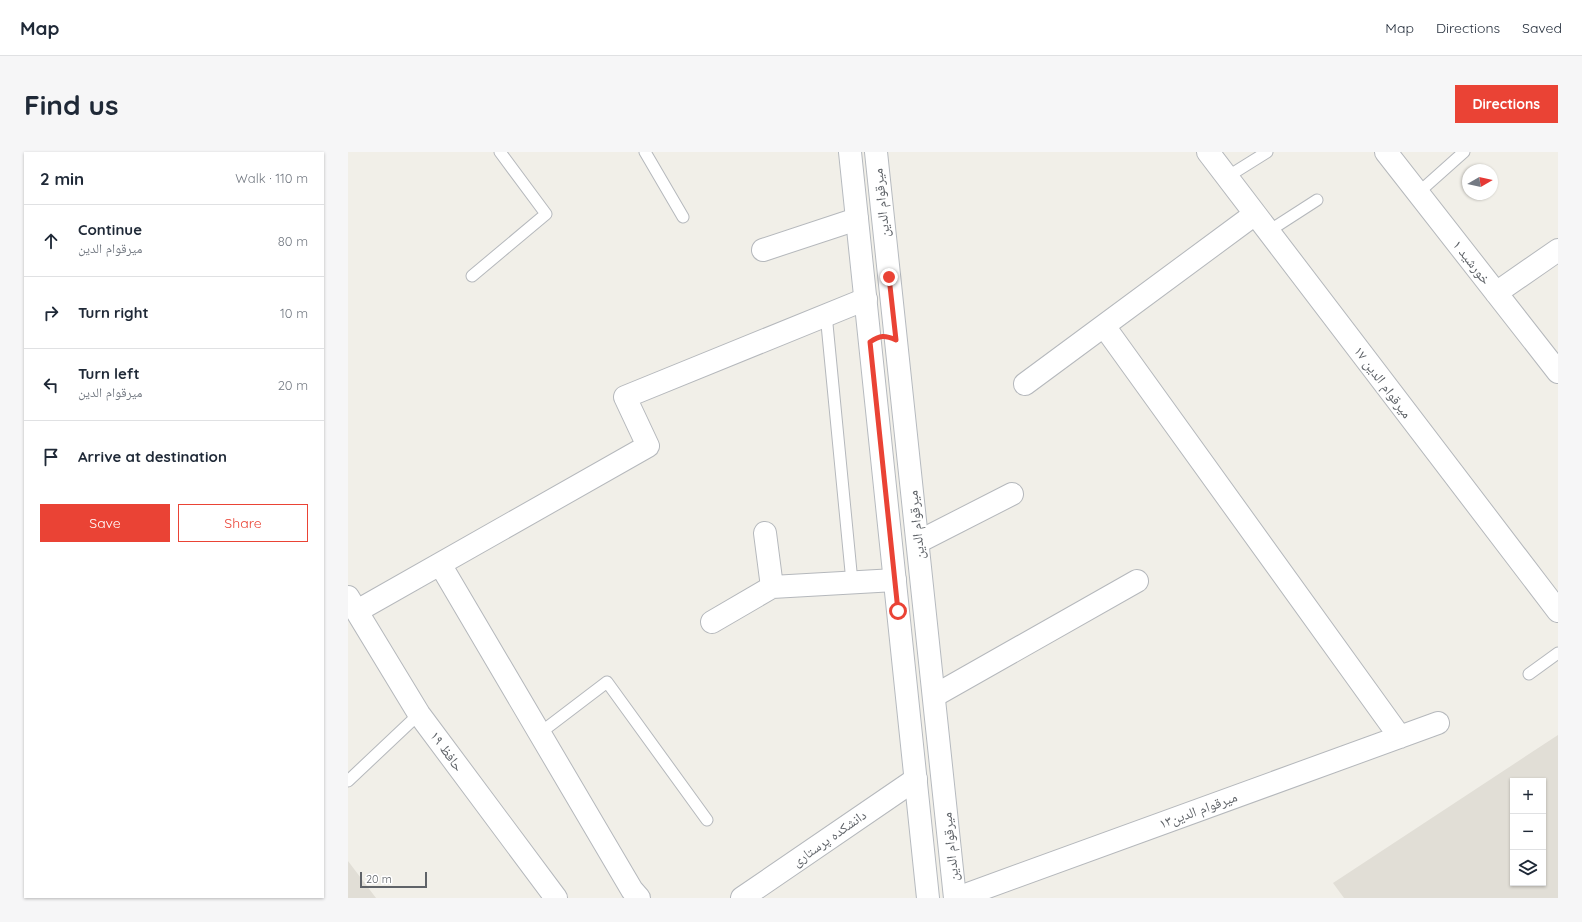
<!DOCTYPE html>
<meta charset="utf-8">
<style>
:root{--surface:#fff;--page:#f6f6f7;--text:#1f2937;--muted:#747a83;--line:#e0e1e3;--accent:#ea4335}
body{margin:0;font-family:Quicksand,"Noto Naskh Arabic",sans-serif;background:var(--page);color:var(--text)}
.controls{position:absolute;right:12px;bottom:12px;display:grid;overflow:hidden;border-radius:0px;box-shadow:0 1px 3px #0004}
.controls button{width:36px;height:36px;display:grid;place-items:center;padding:0;border:0;border-bottom:1px solid var(--line);background:var(--surface);color:var(--text);font:20px sans-serif}
.compass{position:absolute;left:1114px;top:12px;width:36px;height:36px;border-radius:50%;background:var(--surface);box-shadow:0 1px 3px #0004;rotate:81deg}
.scale{position:absolute;left:12px;bottom:10px;width:67px;box-sizing:border-box;padding-left:4px;border:2px solid #5f6368;border-top:0;font-size:11px;line-height:14px;white-space:nowrap;color:#5f6368;-webkit-text-stroke:3px #fff;paint-order:stroke}
.stop{position:absolute;width:12px;height:12px;margin:-9px;border:3px solid #ea4335;border-radius:50%;background:#fff}
.stop.end{background:#ea4335;border-color:#fff;box-shadow:0 1px 4px #0008}
.list{margin:0;padding:0;list-style:none}
h2{display:flex;justify-content:space-between;align-items:center;height:52px;margin:0;padding:0 16px;font-size:17px}
h2 small{font-size:13px;font-weight:400;color:var(--muted)}
.list li{display:grid;grid-template-columns:26px 1fr auto;gap:12px;align-items:center;box-sizing:border-box;height:72px;padding:0 16px;border-top:1px solid var(--line)}
.list b{display:block;font-size:15px;white-space:nowrap}
.list p{margin:0;font-size:13px;white-space:nowrap;color:var(--muted)}
.list em{font-size:13px;font-style:normal;color:var(--muted)}
.actions{display:flex;gap:8px;padding:12px 16px}
.actions a{flex:1;padding:9px 0;border:1px solid var(--accent);border-radius:0px;text-align:center;font-size:14px;color:var(--accent)}
.actions .main{background:var(--accent);color:#fff}
.icon{flex:none;width:22px;height:22px;fill:none;stroke:currentColor;stroke-width:2;stroke-linecap:round;stroke-linejoin:round}
.map{position:relative;flex:none;width:1210px;height:746px;overflow:hidden;border-radius:0px}
header{display:flex;align-items:center;gap:24px;box-sizing:border-box;height:56px;padding:0 20px;background:var(--surface);border-bottom:1px solid var(--line)}
header strong{font-size:19px}
nav{display:flex;gap:22px;margin-inline-start:auto;font-size:14px}
.intro{display:flex;align-items:center;justify-content:space-between;box-sizing:border-box;height:96px;padding:0 24px}
h1{margin:0;font-size:28px}
.button{padding:10px 18px;border-radius:0px;background:var(--accent);color:#fff;font-size:14px;font-weight:700}
main{display:flex;gap:24px;padding:0 24px}
aside{flex:1;background:var(--surface);border-radius:0px;box-shadow:0 1px 3px #0004}
.map>svg:first-child{display:block}
.education{fill:#e1ded6;fill-rule:evenodd}
.lines{fill:none;stroke-linecap:round;stroke-linejoin:round}
.lane-casing{stroke:#b5b8bc;stroke-width:13}
.street-casing{stroke:#b5b8bc;stroke-width:24}
.secondary-casing{stroke:#b6babf;stroke-width:24}
.lane{stroke:#fff;stroke-width:11}
.street{stroke:#fff;stroke-width:22}
.secondary{stroke:#fff;stroke-width:22}
.route{stroke:#ea4335;stroke-width:5}
.labels{text-anchor:middle;dominant-baseline:central;stroke-width:3;stroke-linejoin:round;paint-order:stroke}
.street-label{font-size:14px;fill:#5f6368;stroke:#fff}
</style>
<header>
<strong>Map</strong>
<nav><a>Map</a><a>Directions</a><a>Saved</a></nav>
</header>
<div class="intro"><h1>Find us</h1><a class="button">Directions</a></div>
<main>
<aside>
<h2>2 min<small>Walk · 110 m</small></h2>
<ul class="list">
<li><svg class="icon" aria-label="ahead" viewBox="0 0 24 24"><path d="M12 20V5M6 11l6-6 6 6"/></svg><div><b>Continue</b><p>میرقوام الدین</p></div><em>80 m</em></li>
<li><svg class="icon" aria-label="right" viewBox="0 0 24 24"><path d="M7 20v-9h11M14 6l5 5-5 5"/></svg><div><b>Turn right</b></div><em>10 m</em></li>
<li><svg class="icon" aria-label="left" viewBox="0 0 24 24"><path d="M17 20v-9H6M10 6l-5 5 5 5"/></svg><div><b>Turn left</b><p>میرقوام الدین</p></div><em>20 m</em></li>
<li><svg class="icon" aria-label="arrive" viewBox="0 0 24 24"><path d="M6 21V4h12l-3 4 3 4H6"/></svg><div><b>Arrive at destination</b></div></li>
</ul>
<div class="actions"><a class="main">Save</a><a>Share</a></div>
</aside>
<div class="map">
<svg width="1210" height="746" viewBox="0 0 1210 746">
<rect width="100%" height="100%" fill="#f1efe8"/>
<!-- education -->
<path class="education" d="M1210 583V746H996L985 731ZM1165 629H1195V731H1165Z
M0 709 28 746H0Z"/>
<g class="lines">
<!-- lane casing -->
<g class="lane-casing">
<path id="lane" d="M297 0 335 65
M879 25 919 0
M1070 41 1116 0
M921 79 969 48
M124 124 198 62 152 0
M478 162 504 430
M1181 522 1210 501
M192 581 259 530 359 668
M0 629 71 562"/>
</g>
<!-- street casing -->
<g class="street-casing">
<path id="street" d="M860 0 1210 459
M1038 0 1210 220
M415 98 509 67
M1148 141 1210 98
M756 174 1052 585
M677 232 907 62
M417 381 424 435
M570 390 664 342
M92 412 284 738 291 746
M0 445 71 562 208 746
M9 459 300 294 277 245 518 147
M364 470 424 435 547 428
M586 544 789 429
M394 746 568 627
M609 746 1090 571"/>
</g>
<!-- secondary casing -->
<g class="secondary-casing">
<path id="secondary" d="M502 0 580 746
M528 0 607 746"/>
</g>
<!-- lane -->
<use href="#lane" class="lane"/>
<!-- street -->
<use href="#street" class="street"/>
<!-- secondary -->
<use href="#secondary" class="secondary"/>
</g>
<g class="lines">
<!-- route -->
<path class="route" d="M541 125 548 188C537 183 532 183 522 190L550 459"/>
</g>
<g class="labels">
<!-- street labels -->
<g class="street-label">
<text transform="translate(533 51) rotate(-96)">میرقوام الدین</text>
<text transform="translate(1124 110) rotate(52)">خورشید ۱</text>
<text transform="translate(1035 230) rotate(53)">میرقوام الدین ۱۷</text>
<text transform="translate(568 373) rotate(-96)">میرقوام الدین</text>
<text transform="translate(99 599) rotate(54)">حافظ ۱۹</text>
<text transform="translate(850 658) rotate(-20)">میرقوام الدین۱۳</text>
<text transform="translate(481 686) rotate(-35)">دانشکده پرستاری</text>
<text transform="translate(602 695) rotate(-96)">میرقوام الدین</text>
</g>
</g>
</svg>
<div class="controls">
<button>+</button>
<button>−</button>
<button><svg class="icon" aria-label="layers" viewBox="0 0 24 24"><path d="M12 4l9 5-9 5-9-5zM3 14l9 5 9-5"/></svg></button>
</div>
<svg class="compass" viewBox="-18 -18 36 36"><path d="M0-13l5 13h-10z" fill="#e53935"/><path d="M0 13l5-13h-10z" fill="#747a83"/></svg>
<div class="scale">20 m</div>
<div class="stop" style="left:550px;top:459px"></div>
<div class="stop end" style="left:541px;top:125px"></div>
</div>
</main>
